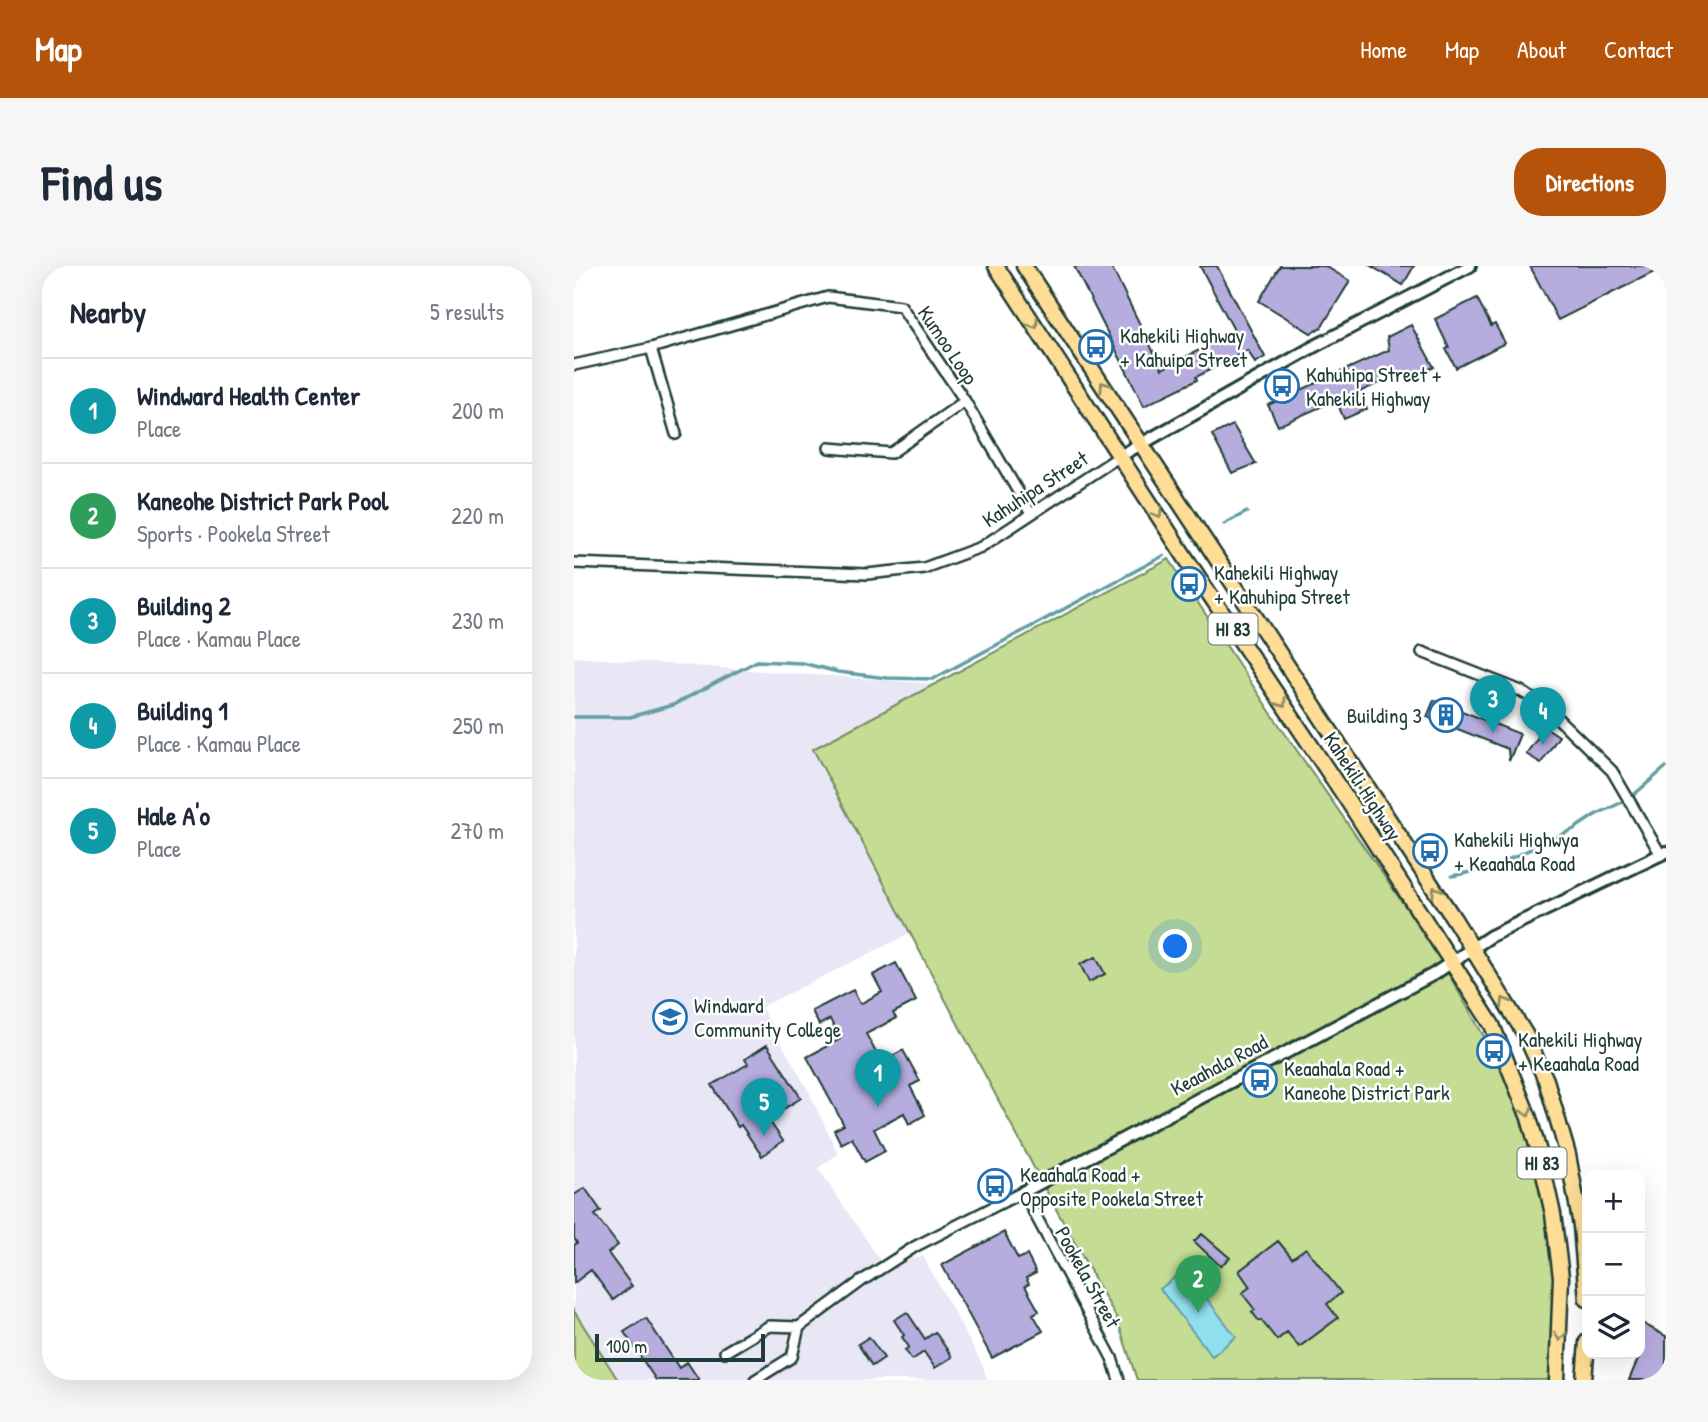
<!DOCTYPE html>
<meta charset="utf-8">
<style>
:root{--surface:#fff;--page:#f6f6f7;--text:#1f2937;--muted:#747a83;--line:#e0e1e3;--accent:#b45309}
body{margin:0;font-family:"Patrick Hand",sans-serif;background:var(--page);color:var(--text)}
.controls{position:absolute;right:21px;bottom:21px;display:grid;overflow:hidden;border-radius:14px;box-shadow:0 7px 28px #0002}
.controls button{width:63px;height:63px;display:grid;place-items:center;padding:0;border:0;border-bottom:2px solid var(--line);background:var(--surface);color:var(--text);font:35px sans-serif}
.scale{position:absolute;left:21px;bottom:18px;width:170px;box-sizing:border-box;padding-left:7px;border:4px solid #1f3d34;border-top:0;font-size:19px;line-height:24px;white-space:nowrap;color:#1f3d34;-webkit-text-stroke:5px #fff;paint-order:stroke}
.you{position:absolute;left:602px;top:681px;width:24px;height:24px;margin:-18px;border:5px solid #fff;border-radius:50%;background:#1a73e8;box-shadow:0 0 0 10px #1a73e833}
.badge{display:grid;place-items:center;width:46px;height:46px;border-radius:50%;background:var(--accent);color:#fff;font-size:23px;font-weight:700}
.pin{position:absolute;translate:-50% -58px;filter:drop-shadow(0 2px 4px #0008)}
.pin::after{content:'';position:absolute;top:37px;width:24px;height:21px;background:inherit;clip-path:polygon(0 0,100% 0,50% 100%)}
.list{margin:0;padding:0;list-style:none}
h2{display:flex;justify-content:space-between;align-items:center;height:91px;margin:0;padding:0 28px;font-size:30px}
h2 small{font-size:23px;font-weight:400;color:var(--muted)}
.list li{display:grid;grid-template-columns:46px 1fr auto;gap:21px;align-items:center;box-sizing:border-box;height:105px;padding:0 28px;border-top:2px solid var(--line)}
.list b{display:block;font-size:26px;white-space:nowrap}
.list p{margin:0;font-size:23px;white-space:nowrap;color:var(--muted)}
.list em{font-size:23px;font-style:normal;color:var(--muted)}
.icon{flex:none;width:38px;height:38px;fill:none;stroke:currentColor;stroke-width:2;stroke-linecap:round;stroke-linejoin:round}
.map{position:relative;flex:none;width:1092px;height:1114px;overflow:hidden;border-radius:28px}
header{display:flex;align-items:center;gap:42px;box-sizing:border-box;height:98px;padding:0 35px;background:var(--accent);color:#fff}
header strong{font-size:33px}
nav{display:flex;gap:38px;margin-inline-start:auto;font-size:24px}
.intro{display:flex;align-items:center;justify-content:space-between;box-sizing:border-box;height:168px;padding:0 42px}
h1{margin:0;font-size:49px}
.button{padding:18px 32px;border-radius:28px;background:var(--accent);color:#fff;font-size:24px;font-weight:700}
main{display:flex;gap:42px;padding:0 42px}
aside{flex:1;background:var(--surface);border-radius:28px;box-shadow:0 7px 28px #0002}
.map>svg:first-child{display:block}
.built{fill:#e9e6f5}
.green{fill:#c4dc93;stroke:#728c64;stroke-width:2}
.water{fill:#90dfee;stroke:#639ea4;stroke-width:2}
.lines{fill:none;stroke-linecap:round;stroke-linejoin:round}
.stream{stroke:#639ea4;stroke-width:3.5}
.building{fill:#b6adde;stroke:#1f3d34;stroke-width:2}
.minor-casing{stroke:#1f3d34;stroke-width:14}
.tertiary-casing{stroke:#1f3d34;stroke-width:16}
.primary-casing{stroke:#1f3d34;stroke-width:19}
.minor{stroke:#fff;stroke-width:9}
.tertiary{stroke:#fff;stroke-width:10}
.primary{stroke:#ffdd96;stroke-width:14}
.oneway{stroke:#8f8d65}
.labels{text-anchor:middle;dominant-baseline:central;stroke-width:5;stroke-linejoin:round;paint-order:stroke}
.shield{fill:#fff;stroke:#627771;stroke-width:2}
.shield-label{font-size:19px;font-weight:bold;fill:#1f3d34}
.poi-label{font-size:21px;fill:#1f3d34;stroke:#fff;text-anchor:start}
.street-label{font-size:21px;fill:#1f3d34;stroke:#fff}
</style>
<header>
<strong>Map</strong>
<nav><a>Home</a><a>Map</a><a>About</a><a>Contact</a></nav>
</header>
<div class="intro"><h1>Find us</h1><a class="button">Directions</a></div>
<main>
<aside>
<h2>Nearby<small>5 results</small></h2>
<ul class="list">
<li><span class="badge" style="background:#0f9aa8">1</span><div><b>Windward Health Center</b><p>Place</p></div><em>200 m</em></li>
<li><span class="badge" style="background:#2e9e5b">2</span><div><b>Kaneohe District Park Pool</b><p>Sports · Pookela Street</p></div><em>220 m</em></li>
<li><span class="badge" style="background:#0f9aa8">3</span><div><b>Building 2</b><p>Place · Kamau Place</p></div><em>230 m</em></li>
<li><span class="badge" style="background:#0f9aa8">4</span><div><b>Building 1</b><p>Place · Kamau Place</p></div><em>250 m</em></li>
<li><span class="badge" style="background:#0f9aa8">5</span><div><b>Hale A'o</b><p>Place</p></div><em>270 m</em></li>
</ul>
</aside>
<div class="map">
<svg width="1092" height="1114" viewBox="0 0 1092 1114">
<rect width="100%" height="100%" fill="#fff"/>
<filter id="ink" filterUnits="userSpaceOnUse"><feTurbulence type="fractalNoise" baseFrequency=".0143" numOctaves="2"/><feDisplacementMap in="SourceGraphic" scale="14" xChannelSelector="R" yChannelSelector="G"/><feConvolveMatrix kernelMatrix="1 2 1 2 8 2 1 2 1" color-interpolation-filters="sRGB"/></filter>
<g filter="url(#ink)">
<!-- built -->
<path class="built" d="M0 391 361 418 239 483 337 667 187 741 235 826 264 888 244 902 310 1000 349 990 409 1100 413 1114H0Z"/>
<!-- green -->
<path class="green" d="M595 293 701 453 858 679 928 802 959 879 972 930 983 1020 977 1114H563L543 1053 477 934 239 483Z
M0 1045 44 1114H0Z"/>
<!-- water -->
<path class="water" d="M611 1004 662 1071 638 1090 586 1023Z"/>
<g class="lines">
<!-- stream -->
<path class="stream" d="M650 258 673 246
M0 451H56L99 439 183 395 228 397 264 406 313 412 359 413 589 290
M878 610 916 602 1000 563 1021 549 1055 533 1092 501"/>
</g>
<!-- building -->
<path class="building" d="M500 0H537L588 103 661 66 626 0H643L691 91 681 97 674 84 622 111 623 114 570 140Z
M706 0H751L776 15 747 62 737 67 685 35Z
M797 0H840L829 19Z
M956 0H1092L984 54Z
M903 32 917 60 921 58 931 77 882 102 872 83 875 82 861 53Z
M837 59 860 101 840 111 832 105 785 126 793 143 770 153 762 134 704 160 694 139 815 84 813 71Z
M659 159 682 198 658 207 638 169Z
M860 434 946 468 935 495 934 483 853 451Z
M971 461 985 470 967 497 952 488Z
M522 691 531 708 515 716 506 698Z
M322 697 342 735 319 747 322 752 292 768 307 796 329 784 346 815 336 820 351 849 335 858 330 847 300 863 311 885 291 896 278 872 267 878 260 864 270 859 233 791 266 773 256 753 245 759 238 745 279 724 286 738 308 726 299 709Z
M193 779 227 832 194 853 209 875 188 890 167 859 164 861 138 819 174 798 171 793Z
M11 922 27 945 21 949 44 979 34 987 58 1020 39 1034 17 1004 0 1017V979L3 977 0 972V929Z
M430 966 444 993 453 989 462 1007 452 1012 455 1018 451 1020 465 1045 459 1048 469 1065 418 1092 368 999Z
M628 968 656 992 646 1000 620 975Z
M704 975 718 992 732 982 767 1027 753 1038 764 1052 725 1081 713 1066 703 1074 687 1054 685 1055 678 1046 681 1044 668 1027 676 1021 665 1005Z
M333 1046 351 1073 361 1066 378 1091 361 1102 350 1086 338 1094 331 1084 335 1081 328 1071 330 1069 320 1054Z
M72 1052 105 1102 113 1096 125 1114H82L50 1066Z
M1066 1056 1092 1070V1114H1055L1066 1088Z
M295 1071 310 1092 298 1100 284 1078Z"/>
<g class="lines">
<!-- minor casing -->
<g class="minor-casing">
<path id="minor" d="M77 82 102 168
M0 99 77 82 254 31 327 40 391 135 457 248
M255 182 317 187 391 135
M0 297 293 308 350 302 407 281 546 190
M848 386 947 425 975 444 1038 505 1087 589
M151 1086 195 1060 225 1061 289 1014 342 980 449 926 538 1092 545 1114
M181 1114 218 1091 225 1061"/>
</g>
<!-- tertiary casing -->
<g class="tertiary-casing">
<path id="tertiary" d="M546 190 741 80 896 0
M449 926 860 708 917 670 1092 586"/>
</g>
<!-- primary casing -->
<g class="primary-casing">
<path id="primary" d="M422 0 628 317 774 535 918 759 955 852 965 886 979 948 987 1011 983 1114
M450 0 880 653 951 768 972 814 994 889 1007 960 1013 1033
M1010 1114 1013 1076"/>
</g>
<!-- minor -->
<use href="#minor" class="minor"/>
<!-- tertiary -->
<use href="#tertiary" class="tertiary"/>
<!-- primary -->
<use href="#primary" class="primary"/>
</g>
<!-- one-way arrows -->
<defs><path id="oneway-chevron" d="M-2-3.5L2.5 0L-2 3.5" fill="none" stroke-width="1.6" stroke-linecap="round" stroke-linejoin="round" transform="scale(1.75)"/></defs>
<g class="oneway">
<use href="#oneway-chevron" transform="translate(460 58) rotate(57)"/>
<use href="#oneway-chevron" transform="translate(530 120) rotate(-124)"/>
<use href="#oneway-chevron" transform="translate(584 247) rotate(58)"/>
<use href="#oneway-chevron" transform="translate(708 437) rotate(56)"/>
<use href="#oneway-chevron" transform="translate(862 625) rotate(-123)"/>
<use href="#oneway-chevron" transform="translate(931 736) rotate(-121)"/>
<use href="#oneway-chevron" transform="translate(953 846) rotate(71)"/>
<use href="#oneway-chevron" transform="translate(986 1070) rotate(94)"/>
</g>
</g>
<!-- icons -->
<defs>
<g id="bus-ring" transform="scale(1.75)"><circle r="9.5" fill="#fff" stroke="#1f6fb2" stroke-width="1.5"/><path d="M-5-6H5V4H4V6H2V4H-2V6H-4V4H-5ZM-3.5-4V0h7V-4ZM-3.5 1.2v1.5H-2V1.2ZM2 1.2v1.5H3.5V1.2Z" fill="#1f6fb2"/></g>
<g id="building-ring" transform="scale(1.75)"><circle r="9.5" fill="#fff" stroke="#1f6fb2" stroke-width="1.5"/><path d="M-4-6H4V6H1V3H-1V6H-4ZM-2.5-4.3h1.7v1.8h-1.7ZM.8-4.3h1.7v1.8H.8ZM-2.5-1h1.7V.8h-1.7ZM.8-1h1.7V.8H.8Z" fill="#1f6fb2"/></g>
<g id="university-ring" transform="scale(1.75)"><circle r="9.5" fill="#fff" stroke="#1f6fb2" stroke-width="1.5"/><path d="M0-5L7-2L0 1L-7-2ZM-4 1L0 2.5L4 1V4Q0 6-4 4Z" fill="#1f6fb2"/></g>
</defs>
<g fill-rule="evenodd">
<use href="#bus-ring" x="522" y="81"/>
<use href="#bus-ring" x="708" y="120"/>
<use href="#bus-ring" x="615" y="318"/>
<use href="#building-ring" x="872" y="449"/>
<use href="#bus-ring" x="856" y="585"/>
<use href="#university-ring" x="96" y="751"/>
<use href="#bus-ring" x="920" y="785"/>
<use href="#bus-ring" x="686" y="814"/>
<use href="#bus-ring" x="421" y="920"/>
</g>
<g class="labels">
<!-- shield labels -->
<g class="shield">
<rect x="634.5" y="347.5" width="49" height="31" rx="5"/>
<rect x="943.5" y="881.5" width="49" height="31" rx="5"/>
</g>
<g class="shield-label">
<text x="659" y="363">HI 83</text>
<text x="968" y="897">HI 83</text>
</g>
<!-- poi labels -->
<g class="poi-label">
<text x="546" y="69">Kahekili Highway<tspan x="546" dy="24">+ Kahuipa Street</tspan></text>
<text x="732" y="108">Kahuhipa Street +<tspan x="732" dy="24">Kahekili Highway</tspan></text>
<text x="640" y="306">Kahekili Highway<tspan x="640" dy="24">+ Kahuhipa Street</tspan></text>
<text x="848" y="449" text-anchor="end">Building 3</text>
<text x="880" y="573">Kahekili Highwya<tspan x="880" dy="24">+ Keaahala Road</tspan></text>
<text x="120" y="739">Windward<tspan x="120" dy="24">Community College</tspan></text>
<text x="944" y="773">Kahekili Highway<tspan x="944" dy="24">+ Keaahala Road</tspan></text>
<text x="710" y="802">Keaahala Road +<tspan x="710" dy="24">Kaneohe District Park</tspan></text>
<text x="446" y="908">Keaahala Road +<tspan x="446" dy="24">Opposite Pookela Street</tspan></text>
</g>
<!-- street labels -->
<g class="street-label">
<text transform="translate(374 79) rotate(56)">Kumoo Loop</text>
<text transform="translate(461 223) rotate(-33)">Kahuhipa Street</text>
<text transform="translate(789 520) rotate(57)">Kahekili Highway</text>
<text transform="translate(645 799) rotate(-28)">Keaahala Road</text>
<text transform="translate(514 1011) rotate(61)">Pookela Street</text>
</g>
</g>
</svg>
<div class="controls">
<button>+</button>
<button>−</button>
<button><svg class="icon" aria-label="layers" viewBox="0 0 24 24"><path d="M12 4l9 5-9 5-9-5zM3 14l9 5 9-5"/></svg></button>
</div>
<div class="scale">100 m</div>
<div class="you"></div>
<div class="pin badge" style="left:304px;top:841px;background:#0f9aa8">1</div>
<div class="pin badge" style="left:624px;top:1047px;background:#2e9e5b">2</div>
<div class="pin badge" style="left:919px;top:467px;background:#0f9aa8">3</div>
<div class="pin badge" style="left:969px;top:479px;background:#0f9aa8">4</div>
<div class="pin badge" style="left:190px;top:870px;background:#0f9aa8">5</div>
</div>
</main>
